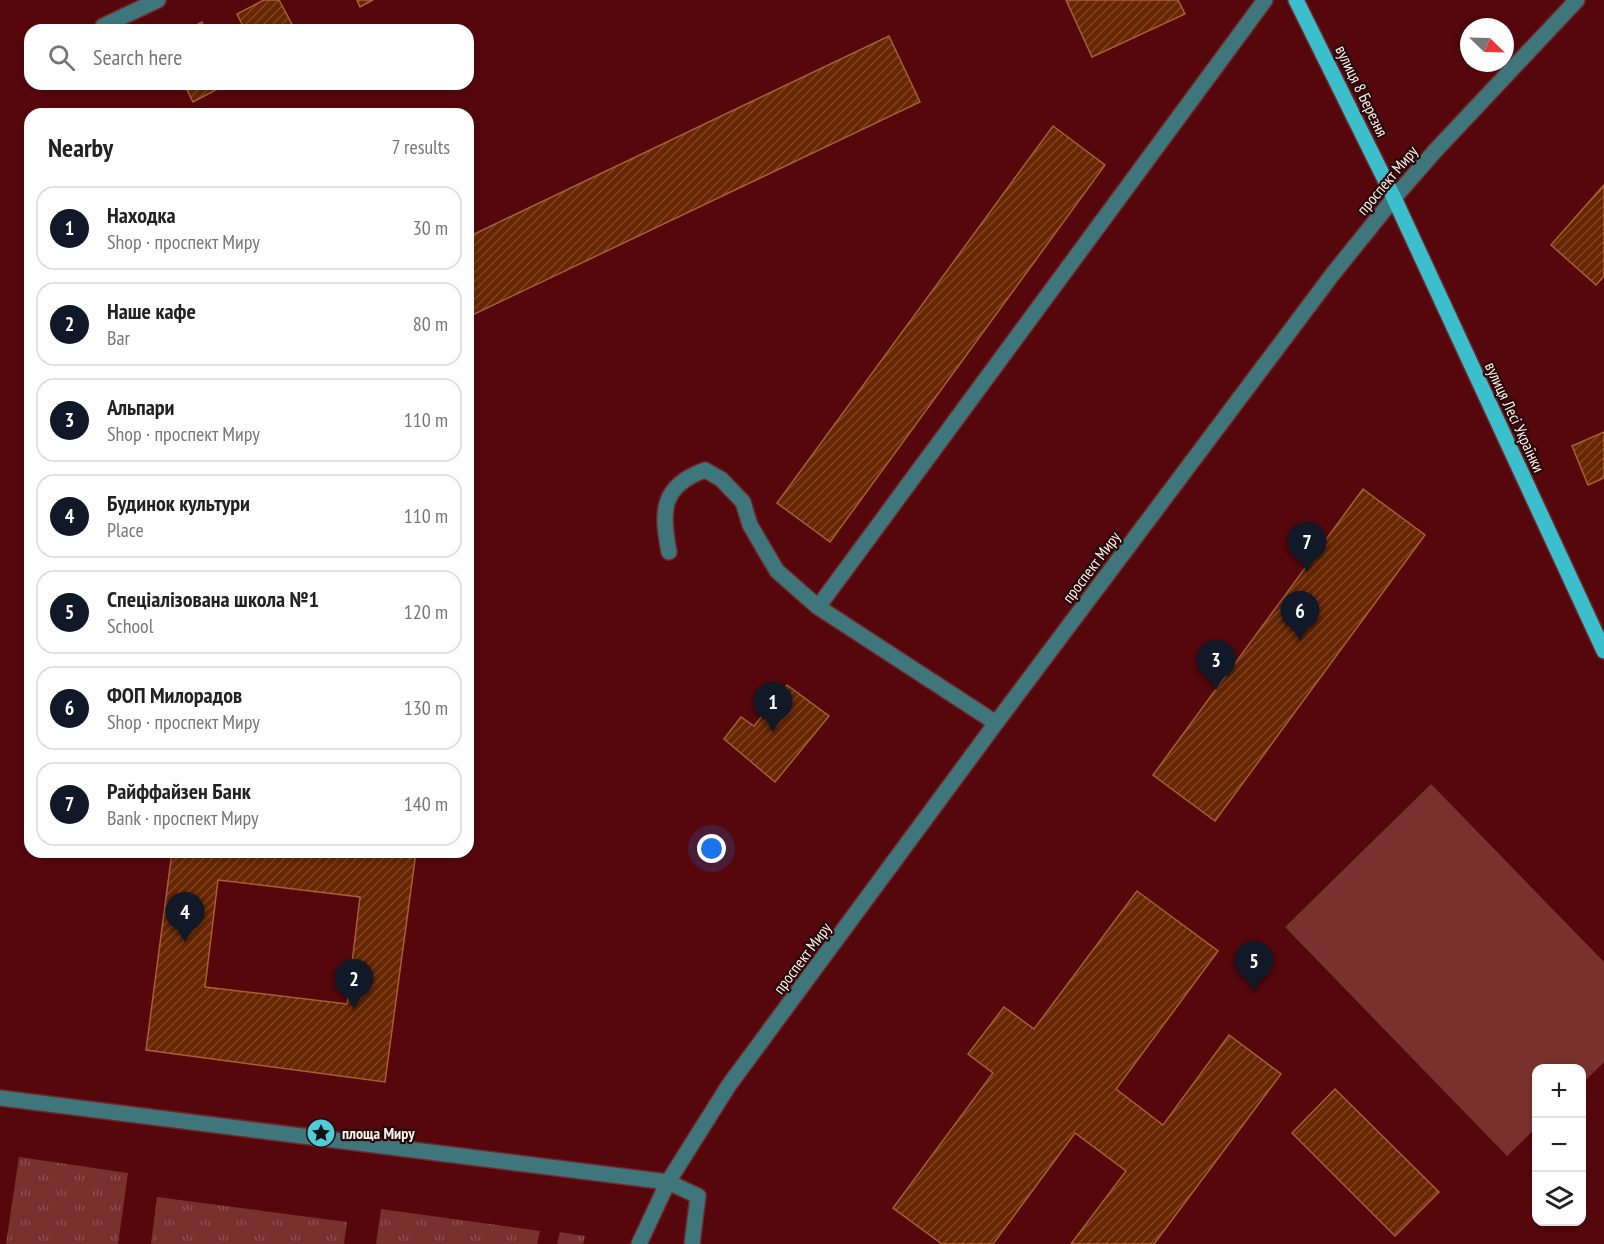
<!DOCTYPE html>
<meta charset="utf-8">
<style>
:root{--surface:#fff;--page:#f2f2f2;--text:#222;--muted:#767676;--line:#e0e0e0;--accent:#111827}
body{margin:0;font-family:"PT Sans Narrow",sans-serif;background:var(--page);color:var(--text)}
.controls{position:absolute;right:18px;bottom:18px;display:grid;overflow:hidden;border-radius:12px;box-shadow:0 3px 9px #0003}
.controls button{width:54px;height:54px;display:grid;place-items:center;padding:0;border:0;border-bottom:2px solid var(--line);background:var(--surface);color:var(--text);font:30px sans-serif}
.compass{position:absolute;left:1460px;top:18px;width:54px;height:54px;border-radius:50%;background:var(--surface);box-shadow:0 3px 9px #0003;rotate:113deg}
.you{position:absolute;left:712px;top:849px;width:21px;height:21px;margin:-15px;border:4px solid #fff;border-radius:50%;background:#1a73e8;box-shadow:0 0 0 9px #1a73e833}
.badge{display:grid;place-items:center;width:39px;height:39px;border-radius:50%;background:var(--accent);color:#fff;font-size:20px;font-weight:700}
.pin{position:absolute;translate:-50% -50px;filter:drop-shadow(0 2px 3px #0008)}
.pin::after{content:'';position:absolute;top:32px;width:21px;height:18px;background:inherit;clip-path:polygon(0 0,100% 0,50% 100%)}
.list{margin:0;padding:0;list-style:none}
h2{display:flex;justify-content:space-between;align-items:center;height:78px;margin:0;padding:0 24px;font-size:26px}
h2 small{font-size:20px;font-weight:400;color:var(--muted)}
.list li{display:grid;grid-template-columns:39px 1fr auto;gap:18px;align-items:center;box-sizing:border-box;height:84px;margin:0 12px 12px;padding:0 12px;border:2px solid var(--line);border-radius:18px}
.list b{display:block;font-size:22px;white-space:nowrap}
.list p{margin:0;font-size:20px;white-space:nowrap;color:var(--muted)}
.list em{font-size:20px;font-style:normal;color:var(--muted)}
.icon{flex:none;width:33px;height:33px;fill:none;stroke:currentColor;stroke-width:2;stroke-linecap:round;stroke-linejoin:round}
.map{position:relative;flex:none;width:1604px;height:1244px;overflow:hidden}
.search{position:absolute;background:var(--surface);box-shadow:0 3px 9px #0003;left:24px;top:24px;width:450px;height:66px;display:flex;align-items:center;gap:15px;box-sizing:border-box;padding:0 21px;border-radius:18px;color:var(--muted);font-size:22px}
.panel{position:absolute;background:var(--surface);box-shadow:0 3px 9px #0003;left:24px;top:108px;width:450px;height:750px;border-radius:18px}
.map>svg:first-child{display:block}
.grass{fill:url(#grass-tufts)}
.pitch{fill:#79312e}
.building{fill:url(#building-hatch);stroke:#a95e3a;stroke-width:1.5;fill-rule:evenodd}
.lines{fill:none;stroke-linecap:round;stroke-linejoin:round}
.minor-casing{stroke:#6d282c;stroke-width:18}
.major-casing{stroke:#6d282c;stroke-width:18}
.minor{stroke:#3f767c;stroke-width:15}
.major{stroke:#3cbfcc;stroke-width:15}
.labels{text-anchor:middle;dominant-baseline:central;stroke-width:4.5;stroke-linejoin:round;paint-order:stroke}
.street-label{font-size:16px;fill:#fcf2f1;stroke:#280807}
.poi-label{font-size:16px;font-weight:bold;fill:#fcf2f1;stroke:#280807;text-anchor:start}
</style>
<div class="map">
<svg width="1604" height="1244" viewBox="0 0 1604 1244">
<defs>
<pattern id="grass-tufts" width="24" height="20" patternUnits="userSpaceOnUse" patternTransform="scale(1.5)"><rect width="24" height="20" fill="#79312e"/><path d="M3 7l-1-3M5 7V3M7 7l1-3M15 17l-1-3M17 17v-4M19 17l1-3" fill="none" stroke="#8d4f4d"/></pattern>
<pattern id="building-hatch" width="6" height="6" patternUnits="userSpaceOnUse" patternTransform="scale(1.5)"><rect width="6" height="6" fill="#682600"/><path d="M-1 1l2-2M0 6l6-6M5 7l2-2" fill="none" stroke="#7e4626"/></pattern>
</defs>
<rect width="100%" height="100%" fill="#56070c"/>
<!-- grass -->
<path class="grass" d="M19 1157 128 1173 118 1244H6Z
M157 1197 347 1222 344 1244H151Z
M381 1209 540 1231 537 1244H376Z
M560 1232 585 1236 583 1244H557Z"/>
<!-- pitch -->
<path class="pitch" d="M1431 784 1604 962V1062L1582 1084V1068H1536V1128L1507 1156 1285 927Z"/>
<!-- building -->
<path class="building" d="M264 0H279L295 30H245L237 14Z
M357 0H373L360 7Z
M1066 0H1178L1185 14 1092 57Z
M202 22 206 30H187Z
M889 36 920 102 468 317V237Z
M184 84H227L193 102Z
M1053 126 1105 165 830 542 777 503Z
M1604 185V276L1596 285 1551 245Z
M1604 432V478L1588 485 1572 446Z
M1363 489 1425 535 1215 821 1153 775Z
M787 685 829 716 775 782 724 739 741 717 754 726Z
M172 852H416L385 1082 146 1050ZM218 880 360 897 347 1004 205 987Z
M1137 891 1218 951 1116 1089 1163 1125 1229 1035 1281 1074 1154 1244H1071L1126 1171 1075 1133 993 1244H942L893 1208 993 1073 968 1054 1004 1007 1034 1029Z
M1335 1089 1439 1192 1395 1236 1292 1133Z"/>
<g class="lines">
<!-- minor casing -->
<g class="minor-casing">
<path id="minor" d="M103 26 158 0
M669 552C661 511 661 486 705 470L721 479 743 502 750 525 777 571 818 607
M996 723 818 607 1265 0
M0 1098 668 1182 698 1196 692 1244
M639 1244 668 1182 729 1085 996 723 1332 275 1394 198 1435 151 1577 0"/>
</g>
<!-- major casing -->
<g class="major-casing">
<path id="major" d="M1296 0 1394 198 1604 651"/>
</g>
<!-- minor -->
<use href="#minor" class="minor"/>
<!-- major -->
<use href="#major" class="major"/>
</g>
<!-- icons -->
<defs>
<g id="sight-disc" transform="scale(1.5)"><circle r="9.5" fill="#52cbd8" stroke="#280807"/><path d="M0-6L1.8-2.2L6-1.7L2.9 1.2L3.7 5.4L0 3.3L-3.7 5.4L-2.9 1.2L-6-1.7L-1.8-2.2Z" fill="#111"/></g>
</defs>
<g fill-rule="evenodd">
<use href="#sight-disc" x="321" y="1133"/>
</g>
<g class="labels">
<!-- street labels -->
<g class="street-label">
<text transform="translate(1362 91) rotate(64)">вулиця 8 Березня</text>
<text transform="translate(1387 180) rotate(-50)">проспект Миру</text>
<text transform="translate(1515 417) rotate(65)">вулиця Лесі Українки</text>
<text transform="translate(1091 567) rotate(-53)">проспект Миру</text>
<text transform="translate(802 958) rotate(-53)">проспект Миру</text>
</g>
<!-- poi labels -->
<g class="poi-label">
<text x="342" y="1133">площа Миру</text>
</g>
</g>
</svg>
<div class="controls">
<button>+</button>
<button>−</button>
<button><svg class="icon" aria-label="layers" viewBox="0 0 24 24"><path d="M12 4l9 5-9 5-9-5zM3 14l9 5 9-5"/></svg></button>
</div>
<svg class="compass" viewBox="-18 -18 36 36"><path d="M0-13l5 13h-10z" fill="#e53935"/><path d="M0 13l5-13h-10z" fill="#767676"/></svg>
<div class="you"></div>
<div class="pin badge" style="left:773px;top:732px">1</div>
<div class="pin badge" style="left:354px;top:1009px">2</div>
<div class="pin badge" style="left:1216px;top:690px">3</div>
<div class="pin badge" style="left:185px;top:942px">4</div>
<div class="pin badge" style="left:1254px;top:991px">5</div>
<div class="pin badge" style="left:1300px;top:641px">6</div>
<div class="pin badge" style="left:1307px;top:572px">7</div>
<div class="search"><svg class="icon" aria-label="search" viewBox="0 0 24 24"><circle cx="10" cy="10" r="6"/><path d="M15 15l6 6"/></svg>Search here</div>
<section class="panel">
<h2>Nearby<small>7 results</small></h2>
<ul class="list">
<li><span class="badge">1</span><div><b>Находка</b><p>Shop · проспект Миру</p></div><em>30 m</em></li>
<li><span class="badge">2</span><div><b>Наше кафе</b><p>Bar</p></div><em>80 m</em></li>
<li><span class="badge">3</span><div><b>Альпари</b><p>Shop · проспект Миру</p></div><em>110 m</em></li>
<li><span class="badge">4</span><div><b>Будинок культури</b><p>Place</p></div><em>110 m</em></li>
<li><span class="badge">5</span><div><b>Спеціалізована школа №1</b><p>School</p></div><em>120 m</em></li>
<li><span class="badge">6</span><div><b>ФОП Милорадов</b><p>Shop · проспект Миру</p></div><em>130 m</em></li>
<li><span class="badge">7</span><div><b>Райффайзен Банк</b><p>Bank · проспект Миру</p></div><em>140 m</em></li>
</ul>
</section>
</div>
